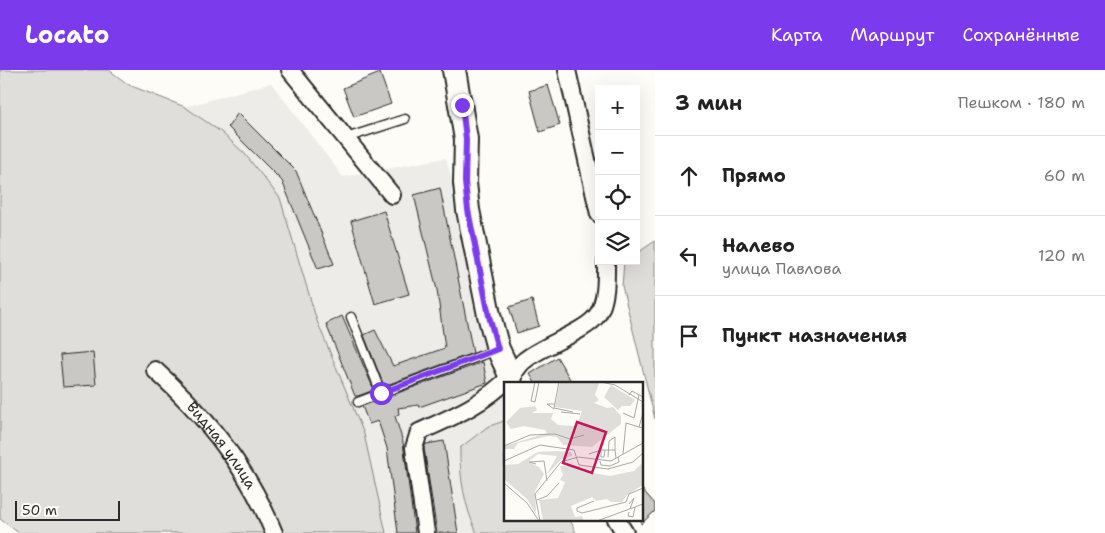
<!DOCTYPE html>
<html lang="ru">
<meta charset="utf-8">
<style>
:root{--surface:#fff;--page:#f6f6f6;--text:#222;--muted:#767676;--line:#e0e0e0;--accent:#7c3aed}
body{margin:0;font-family:"Shantell Sans",sans-serif;background:var(--page);color:var(--text)}
.controls{position:absolute;right:15px;top:15px;display:grid;overflow:hidden;border-radius:0px;box-shadow:0 5px 20px #0002}
.controls button{width:45px;height:45px;display:grid;place-items:center;padding:0;border:0;border-bottom:1px solid var(--line);background:var(--surface);color:var(--text);font:25px sans-serif}
.scale{position:absolute;left:15px;bottom:12px;width:105px;box-sizing:border-box;padding-left:5px;border:2px solid #2b2b2b;border-top:0;font-size:14px;line-height:18px;white-space:nowrap;color:#2b2b2b;-webkit-text-stroke:4px #fdfcf7;paint-order:stroke}
.stop{position:absolute;width:15px;height:15px;margin:-11px;border:4px solid #7c3aed;border-radius:50%;background:#fff}
.stop.end{background:#7c3aed;border-color:#fff;box-shadow:0 1px 5px #0008}
.list{margin:0;padding:0;list-style:none}
h2{display:flex;justify-content:space-between;align-items:center;height:65px;margin:0;padding:0 20px;font-size:21px}
h2 small{font-size:16px;font-weight:400;color:var(--muted)}
.list li{display:grid;grid-template-columns:32px 1fr auto;gap:15px;align-items:center;box-sizing:border-box;height:80px;padding:0 20px;border-top:1px solid var(--line)}
.list b{display:block;font-size:19px;white-space:nowrap}
.list p{margin:0;font-size:16px;white-space:nowrap;color:var(--muted)}
.list em{font-size:16px;font-style:normal;color:var(--muted)}
.icon{flex:none;width:28px;height:28px;fill:none;stroke:currentColor;stroke-width:2;stroke-linecap:round;stroke-linejoin:round}
.map{position:relative;flex:none;width:655px;height:463px;overflow:hidden}
header{display:flex;align-items:center;gap:30px;box-sizing:border-box;height:70px;padding:0 25px;background:var(--accent);color:#fff}
header strong{font-size:24px}
nav{display:flex;gap:28px;margin-inline-start:auto;font-size:18px}
main{display:flex}
aside{flex:1;background:var(--surface)}
.map>svg:first-child{display:block}
.built{fill:#edece8}
.green{fill:#dfdeda;stroke:#858482}
.building{fill:#c9c8c4;stroke:#2b2b2b}
.lines{fill:none;stroke-linecap:round;stroke-linejoin:round}
.lane-casing{stroke:#2b2b2b;stroke-width:11}
.street-casing{stroke:#2b2b2b;stroke-width:20}
.secondary-casing{stroke:#2b2b2b;stroke-width:26}
.lane{stroke:#fdfcf7;stroke-width:8}
.street{stroke:#fdfcf7;stroke-width:16}
.secondary{stroke:#fdfcf7;stroke-width:22}
.route{stroke:#7c3aed;stroke-width:6}
.labels{text-anchor:middle;dominant-baseline:central;stroke-width:5;stroke-linejoin:round;paint-order:stroke}
.street-label{font-size:15px;fill:#2b2b2b;stroke:#fdfcf7}
.inset-road{fill:none;stroke:#a9a8a5;stroke-width:1}
.view{fill:#c2185b;fill-opacity:0.15;stroke:#c2185b;stroke-width:2.5}
.inset-edge{fill:none;stroke:#2b2b2b;stroke-width:2.5}
</style>
<header>
<strong>Locato</strong>
<nav><a>Карта</a><a>Маршрут</a><a>Сохранённые</a></nav>
</header>
<main>
<div class="map">
<svg width="655" height="463" viewBox="0 0 655 463">
<rect width="100%" height="100%" fill="#fdfcf7"/>
<filter id="ink" filterUnits="userSpaceOnUse"><feTurbulence type="fractalNoise" baseFrequency=".02" numOctaves="2"/><feDisplacementMap in="SourceGraphic" scale="10" xChannelSelector="R" yChannelSelector="G"/><feConvolveMatrix kernelMatrix="1 2 1 2 8 2 1 2 1" color-interpolation-filters="sRGB"/></filter>
<g filter="url(#ink)">
<!-- built -->
<path class="built" d="M271 13 343 107 446 88 505 313V352L487 357 460 378 459 397 471 451 477 463H386L364 364 244 84 221 62 185 37Z"/>
<!-- green -->
<path class="green" d="M0 0H109L129 15 185 37 221 62 244 83 280 128 317 251 364 364 386 463H19L0 449Z
M655 171V349L622 216 624 192 636 191V184Z
M504 351 505 449H570L576 463H477C465 438 459 406 460 378L487 357Z"/>
<!-- building -->
<path class="building" d="M380 3 391 34 354 47 343 18Z
M548 15 560 55 540 62 529 21Z
M238 43 296 101 334 194 318 199 282 111 228 57Z
M440 118 473 283 384 316 364 265 375 260 393 296 445 278 437 220 414 125Z
M384 141 409 224 375 234 351 151Z
M532 230 539 256 517 263 509 237Z
M342 246 374 320 358 326H355L326 254Z
M93 282 96 315 63 317 60 285Z
M557 287 570 309 564 313H535L530 304Z
M483 292 487 313 419 337 418 335 398 338 399 344 395 346 403 372 415 463H398L387 378 378 351 369 354 362 336Z
M444 371 458 463H437L424 378 426 374Z
M641 418 655 434V441L641 454Z"/>
<g class="lines">
<!-- lane casing -->
<g class="lane-casing">
<path id="lane" d="M346 68 405 49
M351 247 381 323
M358 332 496 280"/>
</g>
<!-- street casing -->
<g class="street-casing">
<g id="street">
<path d="M290 0 392 125"/>
<path d="M567 0 599 144"/>
<path id="s1" d="M155 300C205 345 249 400 274 463"/>
<path d="M616 449 625 463"/>
<path d="M426 463 414 378 419 362C454 346 482 335 510 307 516 302 519 294 525 290 543 275 588 261 598 244 607 229 606 207 606 191"/>
</g>
</g>
<!-- secondary casing -->
<g class="secondary-casing">
<path id="secondary" d="M454 0 466 69 465 113 468 140 489 245 498 279 511 307"/>
</g>
<!-- lane -->
<use href="#lane" class="lane"/>
<!-- street -->
<use href="#street" class="street"/>
<!-- secondary -->
<use href="#secondary" class="secondary"/>
</g>
</g>
<g class="lines" filter="url(#ink)">
<!-- route -->
<path class="route" d="M381 323 498 279 489 246 468 140 465 112 466 69 462 35"/>
</g>
<g class="labels">
<!-- street labels -->
<g class="street-label">
<text stroke="none"><textPath href="#s1" startOffset="101">Видная улица</textPath></text>
</g>
</g>
<!-- overview -->
<g transform="translate(504 312)">
<rect width="139" height="139" fill="#fdfcf7"/>
<path d="M56 0 95 1 91 13 95 18 90 21 103 26 109 25 117 34V42L88 65 59 63 53 55 44 54 14 61 10 67H0L1 64 43 51 41 48 20 44 7 47 2 40 16 26 31 24 33 28 28 31H49L47 37 54 43 70 44 74 40 78 29 51 25ZM107 3 131 18 126 24H118L114 28 100 15ZM52 69 67 70 69 74 58 77 43 92 53 74 34 72 24 80 35 85 40 92 31 109 32 132 23 117 0 97V83L14 82 34 70ZM139 80V103L123 113 118 120H107L103 117 92 119 88 115 67 124 71 135 78 134 80 139 39 138 35 118 54 116 59 105 61 100 56 98 59 93 56 84H75L78 89 106 94 130 89Z" fill="#dfdeda"/>
<path class="inset-road" d="M31 0 27 19 31 20M97 0 111 3 139 20M125 13 128 9 139 15M31 20 35 0M50 26 55 0M50 26 69 30M50 27 43 22H51M57 30 76 32M119 31 130 36 135 13M139 31 135 45 139 46M100 62 97 63V75H100L101 68M0 64 26 53 51 52 66 57 80 53M85 72 97 68H111L112 76M119 72 122 41 135 45M104 75 105 59 111 55V68M0 79 36 63 70 68 75 83 104 87 129 80 139 71M96 79 97 83 106 84 115 80 114 75M32 82 25 80 40 79 43 99M0 101 23 121 35 139M33 118 43 114 55 101M90 119 73 126V129L78 131 122 120 125 112 139 106M125 122 130 116 126 127M125 130 124 134 129 135 131 125M36 139 31 112 57 80 74 75 107 79 139 61M93 139 139 122"/>
<path class="view" d="M73 40 102 50 88 91 59 81Z"/>
<rect width="139" height="139" class="inset-edge"/>
</g>
</svg>
<div class="controls">
<button>+</button>
<button>−</button>
<button><svg class="icon" aria-label="locate" viewBox="0 0 24 24"><circle cx="12" cy="12" r="6"/><path d="M12 2v4M12 18v4M2 12h4M18 12h4"/></svg></button>
<button><svg class="icon" aria-label="layers" viewBox="0 0 24 24"><path d="M12 4l9 5-9 5-9-5zM3 14l9 5 9-5"/></svg></button>
</div>
<div class="scale">50 m</div>
<div class="stop" style="left:381px;top:323px"></div>
<div class="stop end" style="left:462px;top:35px"></div>
</div>
<aside>
<h2>3 мин<small>Пешком · 180 m</small></h2>
<ul class="list">
<li><svg class="icon" aria-label="ahead" viewBox="0 0 24 24"><path d="M12 20V5M6 11l6-6 6 6"/></svg><div><b>Прямо</b></div><em>60 m</em></li>
<li><svg class="icon" aria-label="left" viewBox="0 0 24 24"><path d="M17 20v-9H6M10 6l-5 5 5 5"/></svg><div><b>Налево</b><p>улица Павлова</p></div><em>120 m</em></li>
<li><svg class="icon" aria-label="arrive" viewBox="0 0 24 24"><path d="M6 21V4h12l-3 4 3 4H6"/></svg><div><b>Пункт назначения</b></div></li>
</ul>
</aside>
</main>
